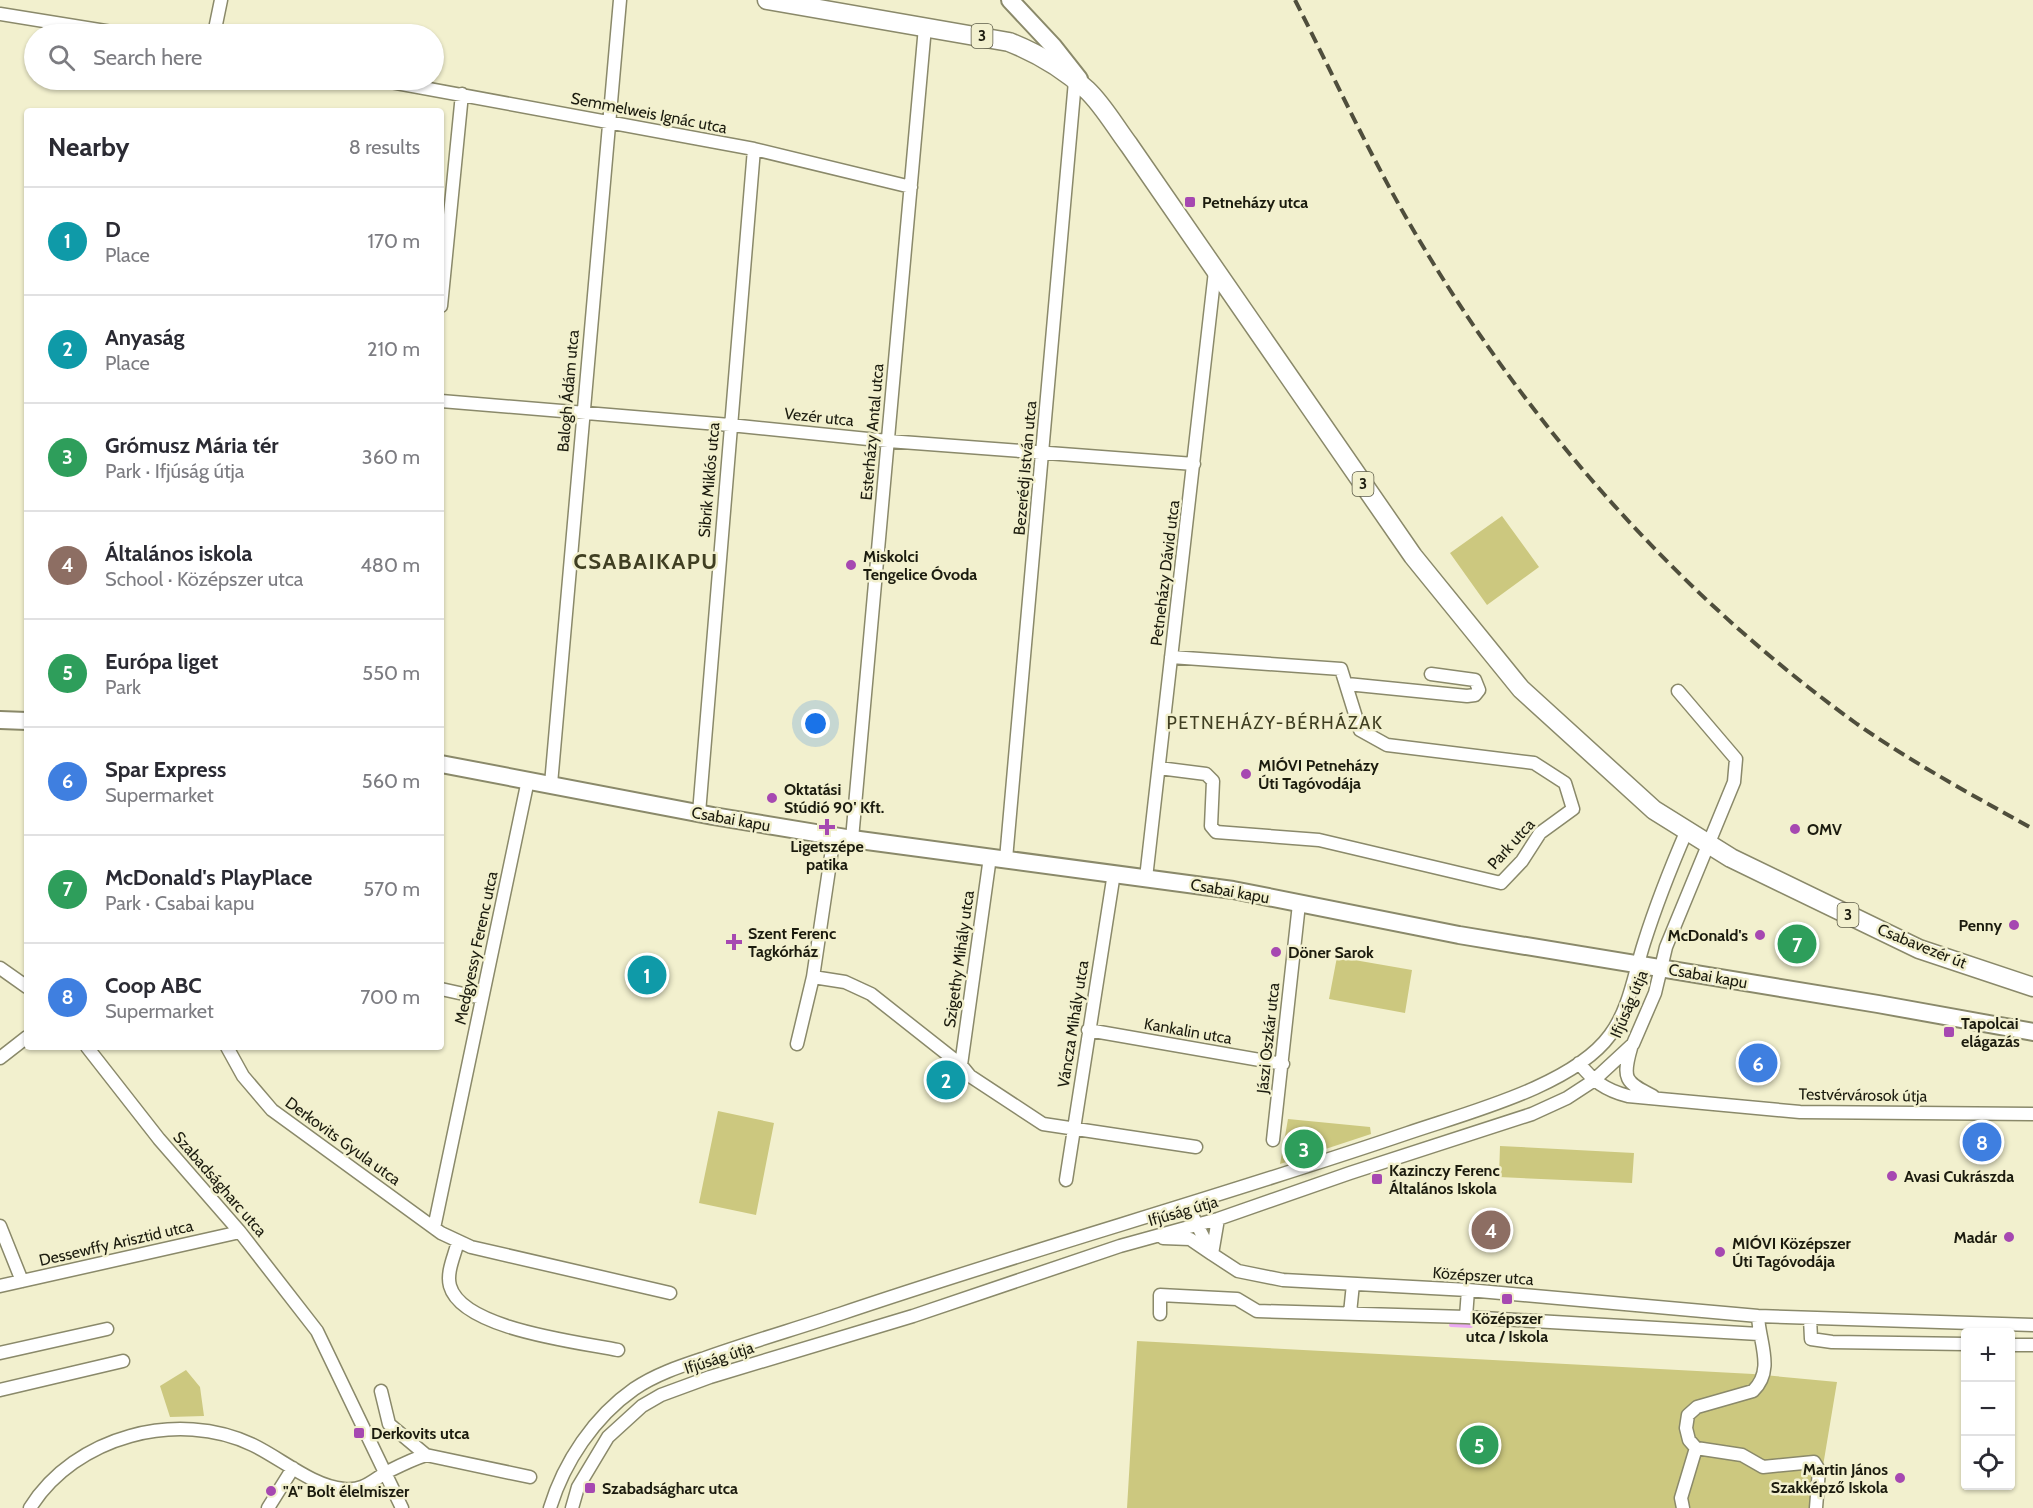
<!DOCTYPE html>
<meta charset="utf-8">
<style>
:root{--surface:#fff;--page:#f7f7f7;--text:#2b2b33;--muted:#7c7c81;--line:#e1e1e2;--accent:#ea580c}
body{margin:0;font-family:Cabin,sans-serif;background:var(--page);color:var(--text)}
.controls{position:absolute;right:18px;bottom:18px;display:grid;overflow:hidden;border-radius:6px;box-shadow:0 2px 4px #0004}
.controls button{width:54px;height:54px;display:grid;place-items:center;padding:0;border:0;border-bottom:2px solid var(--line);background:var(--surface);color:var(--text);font:30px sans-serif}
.you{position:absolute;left:816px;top:724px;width:21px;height:21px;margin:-15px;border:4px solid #fff;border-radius:50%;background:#1a73e8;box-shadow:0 0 0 9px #1a73e833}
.badge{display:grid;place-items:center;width:39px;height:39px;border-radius:50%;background:var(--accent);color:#fff;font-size:20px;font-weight:700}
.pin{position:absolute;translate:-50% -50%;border:3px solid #fff;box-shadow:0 2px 6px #0006}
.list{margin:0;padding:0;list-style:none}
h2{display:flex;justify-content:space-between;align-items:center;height:78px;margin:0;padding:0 24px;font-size:26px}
h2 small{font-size:20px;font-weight:400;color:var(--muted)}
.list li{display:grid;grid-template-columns:39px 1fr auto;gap:18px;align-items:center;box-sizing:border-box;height:108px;padding:0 24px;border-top:2px solid var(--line)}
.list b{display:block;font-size:22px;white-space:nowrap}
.list p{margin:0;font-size:20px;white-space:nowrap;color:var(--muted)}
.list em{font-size:20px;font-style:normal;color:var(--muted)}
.icon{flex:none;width:33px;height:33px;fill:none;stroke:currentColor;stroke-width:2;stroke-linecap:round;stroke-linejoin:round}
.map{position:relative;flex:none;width:2033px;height:1508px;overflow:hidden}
.search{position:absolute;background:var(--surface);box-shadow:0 2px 4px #0004;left:24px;top:24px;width:420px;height:66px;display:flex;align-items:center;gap:15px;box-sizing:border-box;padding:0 21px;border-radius:33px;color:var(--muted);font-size:22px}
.panel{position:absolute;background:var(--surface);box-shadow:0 2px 4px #0004;left:24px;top:108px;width:420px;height:942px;border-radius:6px}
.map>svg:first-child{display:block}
.green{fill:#ccc87f}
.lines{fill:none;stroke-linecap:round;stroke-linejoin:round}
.stream{stroke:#eba9f3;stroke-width:4}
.street-casing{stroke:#8a896a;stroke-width:15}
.secondary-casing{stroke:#8a896a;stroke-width:20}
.primary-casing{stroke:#8a896a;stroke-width:21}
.street{stroke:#fff;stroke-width:12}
.secondary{stroke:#fff;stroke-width:16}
.primary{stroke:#fff;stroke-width:18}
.rail{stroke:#4f4e3c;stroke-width:4;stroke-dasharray:12 6;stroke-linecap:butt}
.poi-dot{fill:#a648b1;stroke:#f2f0ce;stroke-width:2}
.labels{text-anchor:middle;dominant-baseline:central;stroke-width:5;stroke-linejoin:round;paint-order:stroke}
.shield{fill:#f2f0ce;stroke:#5c5b48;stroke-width:1.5}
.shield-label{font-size:15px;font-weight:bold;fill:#1b1b0e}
.street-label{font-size:16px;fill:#1b1b0e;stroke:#f2f0ce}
.poi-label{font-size:16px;font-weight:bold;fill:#1b1b0e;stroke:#f2f0ce;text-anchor:start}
.neighbourhood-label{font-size:18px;letter-spacing:1.5px;fill:#403f22;stroke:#f2f0ce}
.district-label{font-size:22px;font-weight:bold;letter-spacing:1.5px;fill:#403f22;stroke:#f2f0ce}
</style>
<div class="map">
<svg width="2033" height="1508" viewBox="0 0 2033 1508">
<rect width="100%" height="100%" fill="#f2f0ce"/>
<!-- green -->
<path class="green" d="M1502 516 1539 567 1487 605 1450 553Z
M1337 957 1412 970 1405 1013 1329 999Z
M718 1111 774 1123 756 1215 699 1203Z
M1288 1119 1370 1127 1371 1134 1280 1164Z
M1500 1146 1634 1153 1632 1183 1499 1177Z
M1137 1341 1753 1374 1837 1382 1816 1508H1127Z
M186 1370 200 1387 204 1416 170 1417 160 1386Z"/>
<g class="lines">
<!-- stream -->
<path class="stream" d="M1451 1325 1471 1326"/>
<!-- street casing -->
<g class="street-casing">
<path id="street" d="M0 14 124 34
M214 34 221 0
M380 80 754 149 911 187
M441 306 462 94
M441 401 730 425 888 441 1194 464
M1347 684 1467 696 1475 695 1479 690 1475 680 1431 674
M1159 768 1206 774 1213 781 1211 826 1216 832 1319 840 1501 883 1522 861 1540 833 1573 809 1565 783 1534 763 1387 745 1360 730 1341 669 1171 657
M551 784 620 0
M699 813 754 149
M852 839 925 27
M1006 859 1075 81
M1146 878 1215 271
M0 968 27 987
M813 977 845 982 871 994 961 1065 970 1076 1043 1124 1196 1147
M441 989 482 998
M1088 1030 1283 1064
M797 1044 813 977 834 836
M87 1047 159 1139 240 1232 317 1331 402 1508
M227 1047 243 1076 272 1110 441 1233 471 1247 670 1293
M1631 1048C1622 1079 1625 1082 1653 1096
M0 1058 27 1037
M1579 1063C1593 1081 1605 1090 1628 1096L1800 1112 2033 1114
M961 1065 990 857
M1273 1140 1299 904
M1066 1180 1114 873
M1188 1207 1212 1254 1238 1271 1283 1280 1468 1290 1758 1316 2033 1325
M0 1226 22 1281
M434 1228 528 780
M1163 1238 1190 1239 1212 1254 1218 1219
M458 1241C455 1255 446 1272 450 1286 462 1329 578 1342 618 1350
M0 1286 240 1232
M1350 1313 1353 1284
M1160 1314V1295L1237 1299 1257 1311 1466 1317 1759 1334
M1758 1316C1759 1342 1775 1370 1753 1391L1697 1407 1688 1415 1686 1428 1689 1440 1696 1448 1742 1455 1763 1467 1814 1462 1819 1470 1816 1508
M1466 1317 1468 1290
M1810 1318 1811 1339 1832 1342 1966 1344
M2010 1345H2033
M0 1353 107 1329
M0 1390 123 1361
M381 1391 389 1424 426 1455 530 1477
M30 1508C75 1436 178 1409 253 1445 282 1459 312 1486 344 1489 365 1491 372 1480 389 1471 401 1465 413 1459 426 1455
M268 1508 293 1468
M550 1508C564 1462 594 1417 634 1389 656 1374 681 1366 705 1358 750 1342 795 1329 840 1314 1029 1250 1220 1197 1408 1133 1466 1113 1573 1086 1610 1035 1630 1008 1634 974 1644 943 1656 905 1671 867 1687 830
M572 1508 578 1487 608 1437 642 1406 661 1395 710 1377 913 1316 1120 1246 1218 1219 1350 1173 1532 1114 1567 1098 1593 1081 1633 1044 1655 993 1666 947 1734 782 1736 759 1678 691
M1683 1508 1681 1498 1696 1448"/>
</g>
<!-- secondary casing -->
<g class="secondary-casing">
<path id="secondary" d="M1010 0 1053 46 1079 79
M0 720 27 721
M441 764 713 816 852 839 1233 890 1459 935 1878 1004 2033 1032"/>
</g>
<!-- primary casing -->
<g class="primary-casing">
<path id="primary" d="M767 0 1009 42C1037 53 1065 70 1087 90 1103 105 1116 128 1129 145L1413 556 1521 689 1654 810 1731 858 1919 949 2033 987"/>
</g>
<!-- street -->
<use href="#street" class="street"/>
<!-- secondary -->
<use href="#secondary" class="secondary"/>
<!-- primary -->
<use href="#primary" class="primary"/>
<!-- rail -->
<path class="rail" d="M1295 0C1334 77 1371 158 1415 233 1528 425 1676 593 1857 724 1913 763 1974 796 2033 829"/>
</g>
<!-- markers -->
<g class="poi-dot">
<rect x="1184" y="196" width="12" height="12" rx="3"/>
<circle cx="851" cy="565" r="6"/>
<circle cx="1246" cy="774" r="6"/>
<circle cx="772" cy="798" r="6"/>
<path d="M824 818h6v6h6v6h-6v6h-6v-6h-6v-6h6z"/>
<circle cx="1795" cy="829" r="6"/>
<circle cx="2014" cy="925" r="6"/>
<circle cx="1760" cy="935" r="6"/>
<path d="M731 933h6v6h6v6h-6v6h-6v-6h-6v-6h6z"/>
<circle cx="1276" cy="952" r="6"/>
<rect x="1943" y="1026" width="12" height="12" rx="3"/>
<circle cx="1892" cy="1176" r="6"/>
<rect x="1371" y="1173" width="12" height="12" rx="3"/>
<circle cx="2009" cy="1237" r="6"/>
<circle cx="1720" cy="1252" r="6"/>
<rect x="1501" y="1293" width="12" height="12" rx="3"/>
<rect x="353" y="1427" width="12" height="12" rx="3"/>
<circle cx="1900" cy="1478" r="6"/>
<rect x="584" y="1482" width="12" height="12" rx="3"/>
<circle cx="271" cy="1491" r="6"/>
</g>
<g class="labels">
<!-- shield labels -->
<g class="shield">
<rect x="971.5" y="24" width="21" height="24" rx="4.5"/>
<rect x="1352.5" y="472" width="21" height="24" rx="4.5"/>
<rect x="1837.5" y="903" width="21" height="24" rx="4.5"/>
</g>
<g class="shield-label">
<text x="982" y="36">3</text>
<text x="1363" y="484">3</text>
<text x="1848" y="915">3</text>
</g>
<!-- street labels -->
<g class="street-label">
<text transform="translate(649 113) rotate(11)">Semmelweis Ignác utca</text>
<text transform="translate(568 391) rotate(-85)">Balogh Ádám utca</text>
<text transform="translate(819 417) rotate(6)">Vezér utca</text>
<text transform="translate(872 432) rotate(-85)">Esterházy Antal utca</text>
<text transform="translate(1025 468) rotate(-85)">Bezerédj István utca</text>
<text transform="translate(709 480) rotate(-85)">Sibrik Miklós utca</text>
<text transform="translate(1165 573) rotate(-83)">Petneházy Dávid utca</text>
<text transform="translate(731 819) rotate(10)">Csabai kapu</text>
<text transform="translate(1511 844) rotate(-48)">Park utca</text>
<text transform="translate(1230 891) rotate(10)">Csabai kapu</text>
<text transform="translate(1922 946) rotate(22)">Csabavezér út</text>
<text transform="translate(476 948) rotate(-78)">Medgyessy Ferenc utca</text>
<text transform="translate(959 959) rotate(-82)">Szigethy Mihály utca</text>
<text transform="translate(1708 976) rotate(10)">Csabai kapu</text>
<text transform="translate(1629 1004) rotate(-67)">Ifjúság útja</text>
<text transform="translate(1073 1024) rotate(-81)">Váncza Mihály utca</text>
<text transform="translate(1188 1031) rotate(10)">Kankalin utca</text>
<text transform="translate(1268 1038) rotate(-84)">Jászi Oszkár utca</text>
<text transform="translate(1863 1095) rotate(1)">Testvérvárosok útja</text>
<text transform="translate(343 1141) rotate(36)">Derkovits Gyula utca</text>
<text transform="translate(220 1184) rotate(49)">Szabadságharc utca</text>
<text transform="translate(1183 1211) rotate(-16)">Ifjúság útja</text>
<text transform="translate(116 1243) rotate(-13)">Dessewffy Arisztid utca</text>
<text transform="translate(1483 1276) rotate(4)">Középszer utca</text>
<text transform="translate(719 1358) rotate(-18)">Ifjúság útja</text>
</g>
<!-- poi labels -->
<g class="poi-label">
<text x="1202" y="202">Petneházy utca</text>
<text x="863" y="556">Miskolci<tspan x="863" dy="18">Tengelice Óvoda</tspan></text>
<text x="1258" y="765">MIÓVI Petneházy<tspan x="1258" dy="18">Úti Tagóvodája</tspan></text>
<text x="784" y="789">Oktatási<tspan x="784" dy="18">Stúdió 90' Kft.</tspan></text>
<text x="1807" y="829">OMV</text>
<text x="827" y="846" text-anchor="middle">Ligetszépe<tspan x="827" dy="18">patika</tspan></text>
<text x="2002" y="925" text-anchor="end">Penny</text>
<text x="748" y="933">Szent Ferenc<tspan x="748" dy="18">Tagkórház</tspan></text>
<text x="1748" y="935" text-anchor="end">McDonald's</text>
<text x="1288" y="952">Döner Sarok</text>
<text x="1961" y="1023">Tapolcai<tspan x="1961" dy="18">elágazás</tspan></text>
<text x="1389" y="1170">Kazinczy Ferenc<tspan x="1389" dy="18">Általános Iskola</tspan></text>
<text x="1904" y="1176">Avasi Cukrászda</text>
<text x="1997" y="1237" text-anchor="end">Madár</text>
<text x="1732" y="1243">MIÓVI Középszer<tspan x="1732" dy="18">Úti Tagóvodája</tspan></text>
<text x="1507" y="1318" text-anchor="middle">Középszer<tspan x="1507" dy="18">utca / Iskola</tspan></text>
<text x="371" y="1433">Derkovits utca</text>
<text x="1888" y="1469" text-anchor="end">Martin János<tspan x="1888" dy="18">Szakképző Iskola</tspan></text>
<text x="602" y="1488">Szabadságharc utca</text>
<text x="283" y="1491">"A" Bolt élelmiszer</text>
</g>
<!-- neighbourhood labels -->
<g class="neighbourhood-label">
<text x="1275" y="723">PETNEHÁZY-BÉRHÁZAK</text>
</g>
<!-- district labels -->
<g class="district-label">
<text x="646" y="561">CSABAIKAPU</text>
</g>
</g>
</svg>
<div class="controls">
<button>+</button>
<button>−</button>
<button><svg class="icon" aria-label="locate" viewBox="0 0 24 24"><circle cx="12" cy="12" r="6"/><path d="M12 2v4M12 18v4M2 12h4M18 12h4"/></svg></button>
</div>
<div class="you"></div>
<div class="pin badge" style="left:647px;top:975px;background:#0f9aa8">1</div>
<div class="pin badge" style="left:946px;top:1080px;background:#0f9aa8">2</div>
<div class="pin badge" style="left:1304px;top:1149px;background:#2e9e5b">3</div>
<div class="pin badge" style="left:1491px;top:1230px;background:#8d6e63">4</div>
<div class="pin badge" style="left:1479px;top:1445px;background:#2e9e5b">5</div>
<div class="pin badge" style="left:1758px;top:1063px;background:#3f7fe0">6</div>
<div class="pin badge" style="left:1797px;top:944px;background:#2e9e5b">7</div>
<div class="pin badge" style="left:1982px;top:1142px;background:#3f7fe0">8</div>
<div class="search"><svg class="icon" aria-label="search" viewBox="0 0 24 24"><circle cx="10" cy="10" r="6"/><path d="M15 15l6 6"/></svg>Search here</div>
<section class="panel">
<h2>Nearby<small>8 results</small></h2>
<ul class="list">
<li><span class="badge" style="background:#0f9aa8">1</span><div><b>D</b><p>Place</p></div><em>170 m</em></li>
<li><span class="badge" style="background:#0f9aa8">2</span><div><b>Anyaság</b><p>Place</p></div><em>210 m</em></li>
<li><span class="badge" style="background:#2e9e5b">3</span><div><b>Grómusz Mária tér</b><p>Park · Ifjúság útja</p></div><em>360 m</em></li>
<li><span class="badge" style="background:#8d6e63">4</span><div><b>Általános iskola</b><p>School · Középszer utca</p></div><em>480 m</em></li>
<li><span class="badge" style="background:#2e9e5b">5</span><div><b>Európa liget</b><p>Park</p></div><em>550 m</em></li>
<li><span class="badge" style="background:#3f7fe0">6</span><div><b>Spar Express</b><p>Supermarket</p></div><em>560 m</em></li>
<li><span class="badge" style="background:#2e9e5b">7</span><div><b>McDonald's PlayPlace</b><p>Park · Csabai kapu</p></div><em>570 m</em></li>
<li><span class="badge" style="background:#3f7fe0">8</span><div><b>Coop ABC</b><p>Supermarket</p></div><em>700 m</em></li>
</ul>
</section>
</div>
